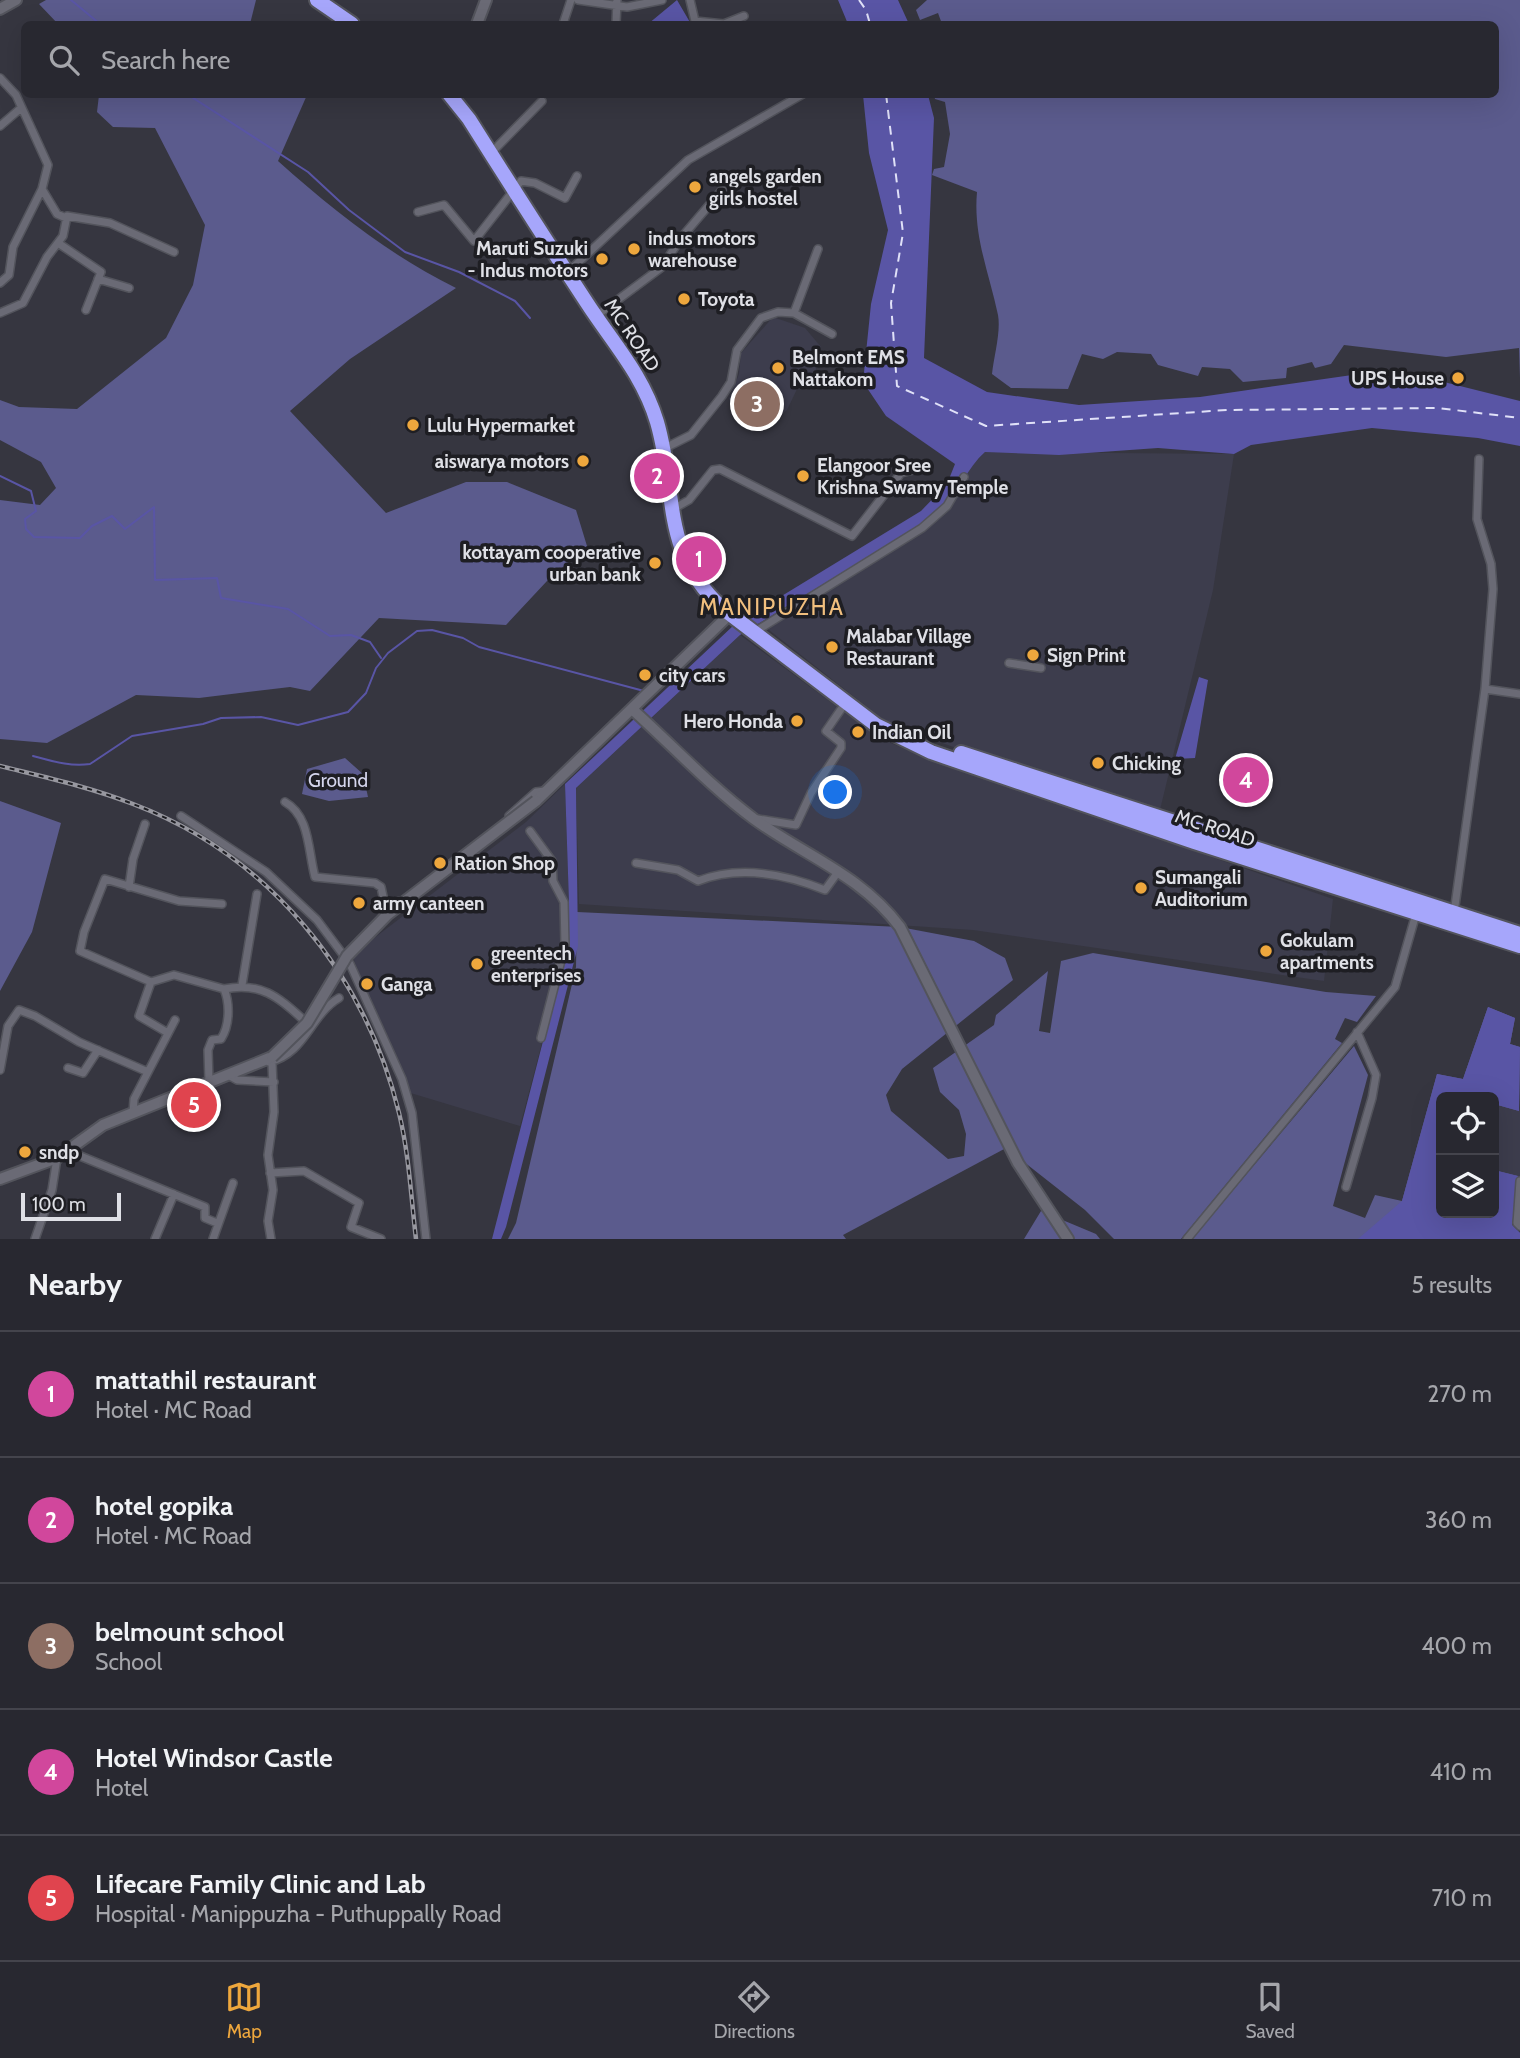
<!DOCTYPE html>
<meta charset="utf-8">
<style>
:root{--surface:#282830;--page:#34343c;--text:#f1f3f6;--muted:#a5a6ab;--line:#44444c;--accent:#eea73d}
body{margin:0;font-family:Cabin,sans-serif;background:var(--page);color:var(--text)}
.controls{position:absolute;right:21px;bottom:21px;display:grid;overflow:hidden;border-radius:10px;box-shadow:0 7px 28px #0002}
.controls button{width:63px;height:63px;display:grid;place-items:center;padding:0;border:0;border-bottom:2px solid var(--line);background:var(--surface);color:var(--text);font:35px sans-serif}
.scale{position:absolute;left:21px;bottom:18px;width:100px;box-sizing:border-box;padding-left:7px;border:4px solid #dfe0e6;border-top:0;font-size:19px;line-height:24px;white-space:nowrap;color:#dfe0e6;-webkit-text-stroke:5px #1e1e23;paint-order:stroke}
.you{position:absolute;left:836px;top:793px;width:24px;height:24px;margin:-18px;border:5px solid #fff;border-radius:50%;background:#1a73e8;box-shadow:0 0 0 10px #1a73e833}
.badge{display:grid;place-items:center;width:46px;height:46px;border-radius:50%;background:var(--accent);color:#fff;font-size:23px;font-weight:700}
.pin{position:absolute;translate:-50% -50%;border:4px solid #fff;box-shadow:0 2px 7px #0006}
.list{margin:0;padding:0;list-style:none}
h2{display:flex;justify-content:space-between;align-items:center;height:91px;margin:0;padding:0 28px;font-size:30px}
h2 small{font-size:23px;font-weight:400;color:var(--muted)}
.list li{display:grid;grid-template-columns:46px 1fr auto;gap:21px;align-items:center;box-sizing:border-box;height:126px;padding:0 28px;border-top:2px solid var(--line)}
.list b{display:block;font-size:26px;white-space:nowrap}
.list p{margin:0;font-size:23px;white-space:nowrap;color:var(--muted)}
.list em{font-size:23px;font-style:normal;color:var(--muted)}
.icon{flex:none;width:38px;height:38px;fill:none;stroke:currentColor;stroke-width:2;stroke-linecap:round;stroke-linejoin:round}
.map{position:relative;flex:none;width:1520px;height:1239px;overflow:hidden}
.search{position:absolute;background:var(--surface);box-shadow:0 7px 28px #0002;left:21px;right:21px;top:21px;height:77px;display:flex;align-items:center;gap:18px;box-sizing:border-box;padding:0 24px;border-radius:10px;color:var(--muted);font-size:26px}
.sheet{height:721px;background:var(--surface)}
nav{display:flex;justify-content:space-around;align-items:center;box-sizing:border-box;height:98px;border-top:2px solid var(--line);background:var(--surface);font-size:19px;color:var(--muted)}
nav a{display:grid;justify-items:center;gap:4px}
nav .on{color:var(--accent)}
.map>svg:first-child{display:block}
.built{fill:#3d3d4d}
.green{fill:#5b5b8d}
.water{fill:#5955a5}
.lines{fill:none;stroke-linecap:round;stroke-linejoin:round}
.stream{stroke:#5955a5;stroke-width:2}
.ferry{stroke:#e0e1f8;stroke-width:2;stroke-dasharray:9 7;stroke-linecap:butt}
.street-casing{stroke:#53545c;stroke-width:10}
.secondary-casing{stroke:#53545c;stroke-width:14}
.highway-casing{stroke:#53545c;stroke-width:18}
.street{stroke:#6a6a75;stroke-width:7}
.secondary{stroke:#6a6a75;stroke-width:10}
.highway{stroke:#a6a6fb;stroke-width:14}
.rail-casing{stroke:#97979f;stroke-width:4.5}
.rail{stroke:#1e1e23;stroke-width:2;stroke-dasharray:5;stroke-linecap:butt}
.secondary-bridge-casing{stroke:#53545c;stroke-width:14;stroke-linecap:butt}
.secondary-bridge{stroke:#6a6a75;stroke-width:10}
.poi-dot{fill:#eea73d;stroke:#1e1e23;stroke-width:2.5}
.labels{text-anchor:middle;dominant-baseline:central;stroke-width:7;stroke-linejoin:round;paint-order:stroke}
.poi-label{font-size:19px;font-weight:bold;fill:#dfe0e6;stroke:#1e1e23;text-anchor:start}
.street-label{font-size:19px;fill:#dfe0e6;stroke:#1e1e23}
.park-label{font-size:19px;fill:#d5d6ed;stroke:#1e1e23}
.quarter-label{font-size:23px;letter-spacing:2px;fill:#f1bf7e;stroke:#1e1e23}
</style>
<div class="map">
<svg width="1520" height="1239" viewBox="0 0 1520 1239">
<rect width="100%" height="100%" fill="#363640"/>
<!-- built -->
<path class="built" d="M773 317 805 328 821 347 813 382 797 389 787 410 770 423 740 409 729 399 739 374 741 353Z
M985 452 1234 454 1213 590 1159 814 976 755 889 724 760 623 905 537Z
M740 635 879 738 931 760 1333 899 1324 981 973 930 579 904 576 788Z
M565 784 569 903 566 952 520 1126 404 1091 352 955 526 822Z
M1494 1104 1519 1111 1520 1107V1233L1512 1225 1518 1176 1494 1170Z"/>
<!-- green -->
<path class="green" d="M46 0H256L250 24H58L39 4Z
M927 0H1520V378L1519 348 1446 357 1344 345 1331 364 1315 368 1312 362 1287 368 1286 378 1243 382 1230 369 1202 367 1198 376 1158 365 1151 354 1117 352 1103 359 1082 354 1068 389 1011 388 992 374C994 356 1001 332 998 315 989 272 973 236 977 192L932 175 934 169 944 167 950 134 945 102 935 99 934 95 1496 94V24H942L938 13 920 20 916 10Z
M99 95H307L278 161C333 210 389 255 456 288L350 359 290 411 386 513 466 482H507L576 510 587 546 547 581 506 625 379 618 310 691 290 687 199 698 136 695 47 743 0 739V500L40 505 56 488 41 462 0 440V400L19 407 77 409 166 338 193 285 205 225 155 128 113 127 97 112Z
M345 758 363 774 368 797 329 801 302 794 307 769Z
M0 801 61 823 32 932 0 991Z
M577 912 900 927 974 941 1005 958 1013 980 902 1069 886 1095 891 1111 948 1159 964 1156 966 1134 959 1110 940 1092 933 1068 994 1025 996 1015 1048 971 1039 1031 1050 1033 1061 961 1093 953 1326 992 1376 996 1357 1022 1345 1018 1335 1039 1342 1043 1181 1239H1114L1085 1210 1006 1148 843 1235 846 1239H508L516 1223 576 967Z
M1488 1007 1515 1018 1510 1044 1520 1047 1519 1111 1494 1104V1097H1441V1213H1494V1170L1518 1176 1512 1225 1520 1233V1239H1192L1354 1046 1368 1075 1333 1206 1365 1218 1375 1195 1402 1201 1437 1074 1463 1079Z
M1041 1211 1096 1234 1100 1239H1024Z"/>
<!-- water -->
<path class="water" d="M677 0 691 24H648Z
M838 0H898L909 24H848Z
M863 95H928L934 118 924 358 987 392 1079 405 1200 397 1352 375 1444 382 1520 401V446L1478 438 1372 428 1251 445 1234 454 1158 448 1059 455 985 452C966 469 958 494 940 513L740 635 576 788 578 946 506 1227 501 1239H492L566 952 569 903 565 784 734 625 921 511 947 484 955 464 886 416 863 382 871 304 888 230 869 153Z
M1199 677 1208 680 1195 758 1175 759Z
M1488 1007 1515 1018 1510 1044 1520 1047 1519 1111 1494 1104V1097H1441V1213H1494V1170L1518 1176 1512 1225 1520 1233V1239H1358L1402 1201 1437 1074 1463 1079Z"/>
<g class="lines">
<!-- stream -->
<path class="stream" d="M71 0 100 24
M187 94 308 172 349 210 405 252 459 272 515 301 530 318
M0 476 31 491 36 511 25 519 26 529 34 537 80 538 92 526 112 516 125 529 154 507 155 580 217 578 221 598 288 609 330 636 351 635 370 642 381 658
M33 756C52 761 70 767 90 764L132 736 203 724 221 718 261 717 298 725 348 712 366 693 376 668 388 653 417 631 432 630 463 638 479 647 644 691"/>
<!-- ferry -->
<path class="ferry" d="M859 0 866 10 870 24
M886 94 903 233 891 303 897 386 986 426 1227 410 1438 408 1520 418"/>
<!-- street casing -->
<g class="street-casing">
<path id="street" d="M578 0 627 7 662 0
M690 0 695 21 724 24 744 16
M563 24 571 0
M616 24 617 0
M0 78 16 95 48 165 42 189 13 247 9 275 0 283
M0 126 21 108
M491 153 542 101
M42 189 57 214 66 218
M418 212 444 205 474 241 521 181 535 183 565 198 577 176
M58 243 101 272 86 310
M568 272 688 160 803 94
M98 279 129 288
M0 313 23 303 47 257 63 236 67 216 110 223 174 252
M794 313 818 249
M596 316 662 267 681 238 722 190
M663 449 691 435 722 396 731 382 737 350 761 318 778 312 794 313 832 334
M673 509 689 500 713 470 720 469 852 536 901 473 913 470
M756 631 922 528 947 506 964 477
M1009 663 1041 668
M1485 689 1520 694
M285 802C310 816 308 851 315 877L375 883 381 887 384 901 393 905 400 901
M181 816 266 872 317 920 350 964 402 1079 412 1113 426 1239
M509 816 536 792 545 791
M758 819 796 825 811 793 841 748V743L826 731 846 702
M530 831 552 861 553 881 564 902 565 945 541 1038
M636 863 678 870 698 881C739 865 785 874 825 890L838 872
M129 887 133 859 145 824
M1454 913 1485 689 1493 589 1491 564 1477 519 1479 459
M151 982 174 975 224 989C230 1003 230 1025 221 1039L212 1040 208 1050 209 1082
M242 985 257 894
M224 989C263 981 280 999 307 1023
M168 1033 139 1016 151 982 80 951 84 932 105 879 179 901 222 904
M269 1062C305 1054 310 1015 339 998
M68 1068 83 1073 98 1050
M0 1070 8 1026 19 1010 35 1016 79 1042 148 1072
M228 1075 237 1080 274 1082
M133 1113 134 1099 175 1020
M68 1151 205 1207V1218L217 1223
M270 1173 304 1171 359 1203 351 1227 381 1239
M1520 1181 1517 1223 1520 1226
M1346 1187 1372 1098 1376 1075 1357 1032
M35 1239 52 1190 57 1158
M155 1239 174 1194
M213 1239 233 1183
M271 1239 268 1221 273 1190 268 1155 274 1112 272 1062
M1187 1239 1395 987 1416 914"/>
</g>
<!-- secondary casing -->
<g class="secondary-casing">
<path id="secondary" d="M0 9 16 0
M477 24 486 0
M633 710C673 746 711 787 754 819 805 856 861 875 900 927L1018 1163 1068 1239
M536 801 730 614
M0 1179 57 1158 103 1125 272 1057"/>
</g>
<!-- highway casing -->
<g class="highway-casing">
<path id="highway" d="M317 0 352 24
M449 94 469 119C508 181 547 242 587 303 613 343 643 375 657 422 678 494 660 551 722 608L876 725 931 752 1194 842 1520 946
M961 753 1520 934"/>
</g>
<!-- street -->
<use href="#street" class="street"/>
<!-- secondary -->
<use href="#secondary" class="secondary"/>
<!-- highway -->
<use href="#highway" class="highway"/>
<!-- rail casing -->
<g class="rail-casing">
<path id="rail" d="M0 766C44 777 90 787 133 804 268 855 365 973 399 1113 409 1154 411 1197 416 1239"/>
</g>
<!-- rail -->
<use href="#rail" class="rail"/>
<!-- secondary-bridge casing -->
<g class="secondary-bridge-casing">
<path id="secondary-bridge" d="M272 1057 307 1023 347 956 387 915 536 801"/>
</g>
<!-- secondary-bridge -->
<use href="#secondary-bridge" class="secondary-bridge"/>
</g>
<!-- markers -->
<g class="poi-dot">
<circle cx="695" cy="187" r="7"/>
<circle cx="634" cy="249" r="7"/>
<circle cx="602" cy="259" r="7"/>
<circle cx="684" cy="299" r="7"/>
<circle cx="778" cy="368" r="7"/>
<circle cx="1458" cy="378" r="7"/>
<circle cx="413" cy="425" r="7"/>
<circle cx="583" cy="461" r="7"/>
<circle cx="803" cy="476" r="7"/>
<circle cx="655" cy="563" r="7"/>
<circle cx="832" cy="647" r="7"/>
<circle cx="1033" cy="655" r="7"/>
<circle cx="645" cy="675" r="7"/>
<circle cx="797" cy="721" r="7"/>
<circle cx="858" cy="732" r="7"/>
<circle cx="1098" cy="763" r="7"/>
<circle cx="440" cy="863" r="7"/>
<circle cx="1141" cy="888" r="7"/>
<circle cx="359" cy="903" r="7"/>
<circle cx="1266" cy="951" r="7"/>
<circle cx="477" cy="964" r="7"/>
<circle cx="367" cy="984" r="7"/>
<circle cx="25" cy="1152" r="7"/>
</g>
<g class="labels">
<!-- poi labels -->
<g class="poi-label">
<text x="709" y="176">angels garden<tspan x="709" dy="22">girls hostel</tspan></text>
<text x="648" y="238">indus motors<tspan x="648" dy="22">warehouse</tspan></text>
<text x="588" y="248" text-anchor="end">Maruti Suzuki<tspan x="588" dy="22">- Indus motors</tspan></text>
<text x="698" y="299">Toyota</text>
<text x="792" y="357">Belmont EMS<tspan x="792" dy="22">Nattakom</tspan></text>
<text x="1444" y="378" text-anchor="end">UPS House</text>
<text x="427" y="425">Lulu Hypermarket</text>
<text x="569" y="461" text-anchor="end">aiswarya motors</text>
<text x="817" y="465">Elangoor Sree<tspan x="817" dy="22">Krishna Swamy Temple</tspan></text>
<text x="641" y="552" text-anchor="end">kottayam cooperative<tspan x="641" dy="22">urban bank</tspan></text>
<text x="846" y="636">Malabar Village<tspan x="846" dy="22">Restaurant</tspan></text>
<text x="1047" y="655">Sign Print</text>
<text x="659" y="675">city cars</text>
<text x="783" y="721" text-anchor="end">Hero Honda</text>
<text x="872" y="732">Indian Oil</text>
<text x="1112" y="763">Chicking</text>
<text x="454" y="863">Ration Shop</text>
<text x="1155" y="877">Sumangali<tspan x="1155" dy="22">Auditorium</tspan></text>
<text x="373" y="903">army canteen</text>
<text x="1280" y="940">Gokulam<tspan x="1280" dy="22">apartments</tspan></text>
<text x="491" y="953">greentech<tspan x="491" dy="22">enterprises</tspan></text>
<text x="381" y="984">Ganga</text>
<text x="39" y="1152">sndp</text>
</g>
<!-- street labels -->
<g class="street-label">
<text transform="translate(632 335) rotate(56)">MC ROAD</text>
<text transform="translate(1215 828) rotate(18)">MC ROAD</text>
</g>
<!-- park labels -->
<g class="park-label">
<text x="338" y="780">Ground</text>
</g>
<!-- quarter labels -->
<g class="quarter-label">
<text x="772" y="607">MANIPUZHA</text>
</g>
</g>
</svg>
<div class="controls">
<button><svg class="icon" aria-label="locate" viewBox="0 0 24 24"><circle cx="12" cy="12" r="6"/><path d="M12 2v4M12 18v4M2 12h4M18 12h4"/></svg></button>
<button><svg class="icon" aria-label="layers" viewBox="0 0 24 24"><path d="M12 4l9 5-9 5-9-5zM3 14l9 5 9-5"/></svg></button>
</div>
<div class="scale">100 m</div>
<div class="you"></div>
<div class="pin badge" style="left:699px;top:559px;background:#d1479c">1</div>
<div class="pin badge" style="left:657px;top:476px;background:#d1479c">2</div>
<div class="pin badge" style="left:757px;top:404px;background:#8d6e63">3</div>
<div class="pin badge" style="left:1246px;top:780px;background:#d1479c">4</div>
<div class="pin badge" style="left:194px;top:1105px;background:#e0444e">5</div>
<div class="search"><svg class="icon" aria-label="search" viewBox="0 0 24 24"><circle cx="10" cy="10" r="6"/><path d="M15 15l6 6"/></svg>Search here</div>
</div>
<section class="sheet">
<h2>Nearby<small>5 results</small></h2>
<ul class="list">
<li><span class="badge" style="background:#d1479c">1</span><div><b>mattathil restaurant</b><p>Hotel · MC Road</p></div><em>270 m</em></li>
<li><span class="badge" style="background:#d1479c">2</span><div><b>hotel gopika</b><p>Hotel · MC Road</p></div><em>360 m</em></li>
<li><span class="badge" style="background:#8d6e63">3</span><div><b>belmount school</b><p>School</p></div><em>400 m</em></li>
<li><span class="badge" style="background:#d1479c">4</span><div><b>Hotel Windsor Castle</b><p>Hotel</p></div><em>410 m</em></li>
<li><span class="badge" style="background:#e0444e">5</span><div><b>Lifecare Family Clinic and Lab</b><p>Hospital · Manippuzha - Puthuppally Road</p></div><em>710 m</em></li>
</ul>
</section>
<nav>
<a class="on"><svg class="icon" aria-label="map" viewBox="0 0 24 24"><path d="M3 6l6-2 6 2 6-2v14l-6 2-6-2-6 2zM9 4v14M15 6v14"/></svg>Map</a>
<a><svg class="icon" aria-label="directions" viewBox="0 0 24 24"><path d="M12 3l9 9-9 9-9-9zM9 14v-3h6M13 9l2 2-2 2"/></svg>Directions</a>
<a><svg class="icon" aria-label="saved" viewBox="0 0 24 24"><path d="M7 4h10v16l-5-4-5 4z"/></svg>Saved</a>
</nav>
